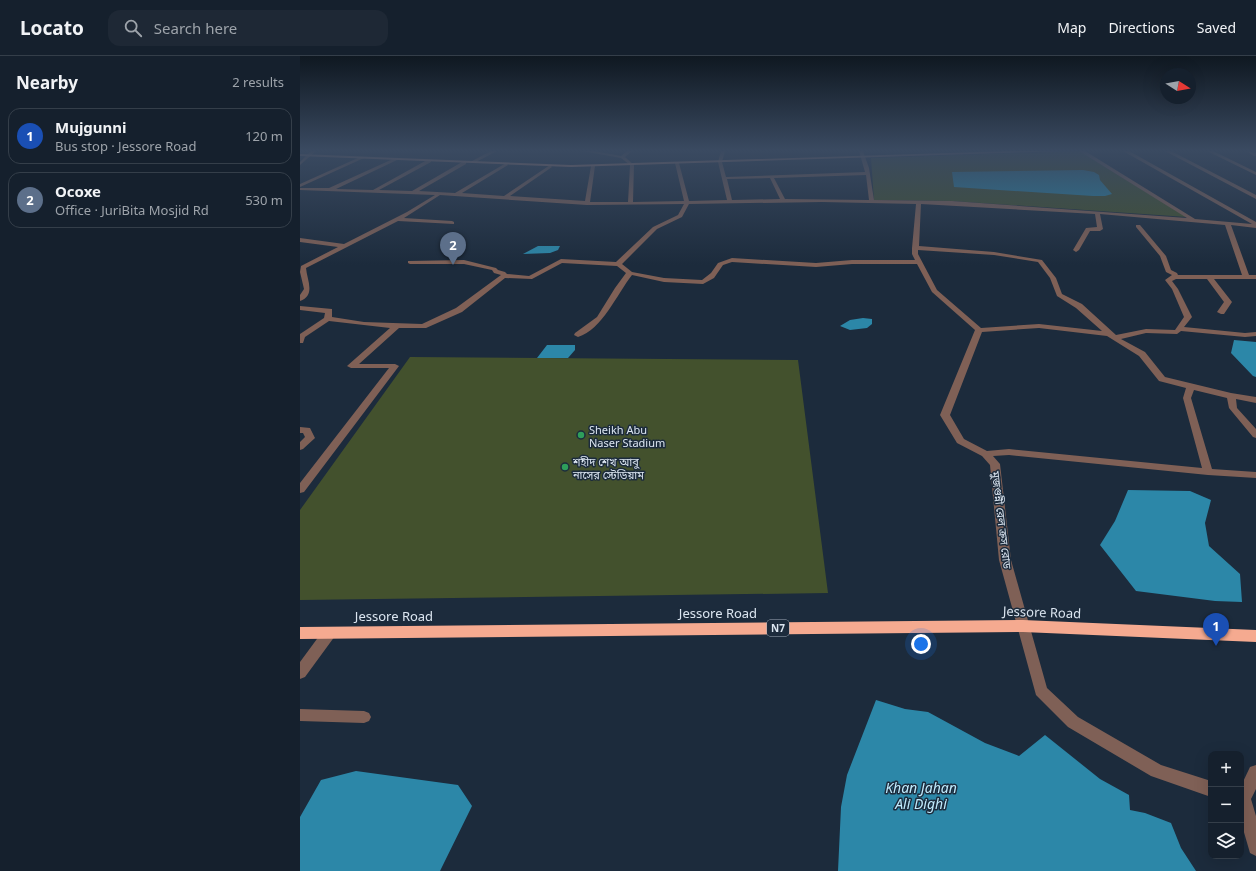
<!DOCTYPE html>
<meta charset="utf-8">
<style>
:root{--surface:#15202d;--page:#1e2835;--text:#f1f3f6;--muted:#9da3aa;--line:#343e49;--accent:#ea580c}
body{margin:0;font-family:"Noto Sans","Noto Sans Bengali",sans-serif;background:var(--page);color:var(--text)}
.controls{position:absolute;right:12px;bottom:12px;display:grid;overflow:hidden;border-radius:8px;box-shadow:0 4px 16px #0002}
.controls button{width:36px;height:36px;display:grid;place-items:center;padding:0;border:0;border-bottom:1px solid var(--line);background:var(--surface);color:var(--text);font:20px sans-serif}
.compass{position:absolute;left:860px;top:12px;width:36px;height:36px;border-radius:50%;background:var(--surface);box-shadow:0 4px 16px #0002;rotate:101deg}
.you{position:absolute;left:621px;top:588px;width:14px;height:14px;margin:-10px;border:3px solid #fff;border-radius:50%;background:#1a73e8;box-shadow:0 0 0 6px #1a73e833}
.badge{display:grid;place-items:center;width:26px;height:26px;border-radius:50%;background:var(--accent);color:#fff;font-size:13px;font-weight:700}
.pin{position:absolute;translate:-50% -33px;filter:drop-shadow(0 1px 2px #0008)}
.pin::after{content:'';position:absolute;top:21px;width:14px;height:12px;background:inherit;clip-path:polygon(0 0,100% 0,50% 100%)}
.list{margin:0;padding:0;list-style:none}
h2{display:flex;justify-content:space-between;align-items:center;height:52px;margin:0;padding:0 16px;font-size:17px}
h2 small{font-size:13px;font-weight:400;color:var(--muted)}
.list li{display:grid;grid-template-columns:26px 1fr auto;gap:12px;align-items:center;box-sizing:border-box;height:56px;margin:0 8px 8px;padding:0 8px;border:1px solid var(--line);border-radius:12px}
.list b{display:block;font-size:15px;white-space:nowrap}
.list p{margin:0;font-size:13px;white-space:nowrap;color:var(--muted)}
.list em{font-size:13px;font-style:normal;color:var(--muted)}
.icon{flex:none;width:22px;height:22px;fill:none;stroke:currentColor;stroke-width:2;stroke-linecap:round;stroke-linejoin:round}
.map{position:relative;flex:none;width:956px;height:815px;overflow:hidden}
header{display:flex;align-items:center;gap:24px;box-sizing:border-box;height:56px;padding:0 20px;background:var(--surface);border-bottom:1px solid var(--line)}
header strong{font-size:19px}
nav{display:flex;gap:22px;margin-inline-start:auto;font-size:14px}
.search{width:280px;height:36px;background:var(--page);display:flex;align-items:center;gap:10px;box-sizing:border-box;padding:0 14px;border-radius:12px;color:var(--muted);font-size:15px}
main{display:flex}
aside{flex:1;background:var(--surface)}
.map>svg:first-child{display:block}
.green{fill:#43512d}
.water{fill:#2c87a8}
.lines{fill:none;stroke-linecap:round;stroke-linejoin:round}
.minor{fill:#7f6056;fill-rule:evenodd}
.major{fill:#d4957f;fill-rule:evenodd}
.highway{fill:#f5aa90;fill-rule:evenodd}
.leisure-dot{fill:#2e9e5b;stroke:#1c2b3c;stroke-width:1.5}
.labels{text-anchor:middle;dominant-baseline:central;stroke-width:3;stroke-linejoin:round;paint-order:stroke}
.shield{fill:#1c2b3c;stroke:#a2adba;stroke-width:1}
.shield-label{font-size:10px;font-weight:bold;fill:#dbe5f0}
.poi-label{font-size:11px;fill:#dbe5f0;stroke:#1c2b3c;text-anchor:start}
.street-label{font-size:11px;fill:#dbe5f0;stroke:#1c2b3c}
.near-street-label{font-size:13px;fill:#dbe5f0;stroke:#1c2b3c}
.near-water-label{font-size:14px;font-style:italic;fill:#c0ebfd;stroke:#1c2b3c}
</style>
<header>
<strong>Locato</strong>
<div class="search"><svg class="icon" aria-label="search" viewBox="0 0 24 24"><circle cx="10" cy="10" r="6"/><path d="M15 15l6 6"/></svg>Search here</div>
<nav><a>Map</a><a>Directions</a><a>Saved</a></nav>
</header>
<main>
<aside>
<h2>Nearby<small>2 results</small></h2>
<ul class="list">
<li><span class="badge" style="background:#1a4fb4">1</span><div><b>Mujgunni</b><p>Bus stop · Jessore Road</p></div><em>120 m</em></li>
<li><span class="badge" style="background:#5c6f8a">2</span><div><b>Ocoxe</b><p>Office · JuriBita Mosjid Rd</p></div><em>530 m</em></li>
</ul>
</aside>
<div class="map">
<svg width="956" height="815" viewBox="0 0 956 815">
<rect width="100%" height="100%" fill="#1c2b3c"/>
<!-- green -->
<path class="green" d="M779 95 887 161 652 145 574 144 571 102Z
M110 301 498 304 528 537 0 544V454Z"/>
<!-- water -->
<path class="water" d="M783 114 794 116 799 119 800 124 812 138 805 140H793L654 131 652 116Z
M238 190H260L258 194 250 197 223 198Z
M563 262 572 263V268L567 272 550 274 540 270 550 264Z
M934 284 956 286V321L953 320 931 297Z
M247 289H275V294L268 302H237Z
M828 434 890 435 911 444 905 467 909 490 940 518 942 546 915 545 836 535 800 489 815 465Z
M576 644 605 653 628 656 685 687 719 700 745 679 800 723 829 739 830 754 845 757 871 767 881 792 896 815H538L541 751 547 719Z
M56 715 158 729 172 750 140 815H0V761L21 724Z"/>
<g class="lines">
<!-- minor -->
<path class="minor" d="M11 95H16L0 109V106Z
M191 95H197L176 106 172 105Z
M282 95H294L321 100 327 95H332L325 101 334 109 333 146 384 145 375 107 377 106 379 107 389 145 427 144 418 106 421 95H425L422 106 426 121 565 116 559 95H563L569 112 574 144 652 145 887 162 779 95H785L895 163 952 168 823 95H829L956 166V172L931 169 949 219H956V223H914L932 246 924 258H921L917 256 924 246 907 223H876L872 225 878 233 892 261 884 271 945 277 956 276V280L945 281 881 275 877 278 846 277 821 283 845 296 865 321 931 337 956 341V347L936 343 937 352 956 373V382L953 381 929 352 927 342 894 334 891 342 912 413 956 416V422L908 419 709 399 693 400 700 408 711 504 747 632 778 661 861 709 911 725V741L851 720 768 671 736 639 699 504 690 409 682 400 657 387 640 359 675 274 632 236 617 208H552L516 211 432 206 423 209 414 222 403 228 364 226 332 219C317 238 302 274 278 281L274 279 275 277 297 261 315 232 326 217 317 210 262 207 232 223 205 222 162 256 126 272H99L59 308H95L99 310 4 436 0 437V427L89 312H51L47 310 90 272 29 265 5 281 3 287H0V278L24 262 25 257 0 254V250L32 253V261L64 266 122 268 156 252 201 219 194 217 192 214 164 208H110L108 207V205L164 204 196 212 198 214 205 216 207 218 229 220 261 203 316 206 353 171 378 159 384 148 287 149 140 139 104 162 152 165 154 166V168L98 165 6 212C7 224 16 239 0 245V239L4 233 0 216 1 210 38 191 0 186V182L44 188 107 156 135 139 0 134V132H29L95 102 97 104 36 133 73 134 127 104H131V106L79 134 112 135 162 106H166V108L119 135 155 137 206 107 208 109 162 137 204 140 250 109 252 111 210 140 285 145 291 110 293 109 295 110 290 146H328L330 109 321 102ZM566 119 569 144 485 143 474 122ZM470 122 480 143 432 144 427 123ZM522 146 616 148 612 192V198L615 204H552L516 207 432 202 418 207 411 217 402 224 364 222 332 216 322 208 357 173 382 161 389 148ZM621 148 795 158 797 171 786 172 773 194 776 196 779 194 790 175H800L803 173 800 158 925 169 942 219H878L877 217 871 214 866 200 840 169H836V171L860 200 866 216 872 219 865 224 872 233 884 261 875 274 846 273 816 279 782 248 762 238 756 222 742 204 694 196 619 190ZM618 194 694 199 738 206 750 222 757 240 776 252 802 275 739 268 681 272 637 234 618 198ZM739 272 807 280 839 300 859 325 886 332 883 342 902 412 709 393 687 395 664 383 650 359 682 276Z
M865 95H871L956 139V143Z
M907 95H913L956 116V119Z
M946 95 956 97V100H954Z
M60 101 64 102 0 131V128Z
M0 371 10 372 15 382 3 393 0 394V386L5 381 3 377H0Z
M30 571 35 572 37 576 35 580 5 621 0 623V606L25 572Z
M0 653 64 655 69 657 71 661 69 665 64 667 0 665Z
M956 709V733L951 743 956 760V800L950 797 941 766V730L950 711Z"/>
<!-- major -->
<path class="major" d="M708 95H763L271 111 0 100V98L271 109Z"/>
<!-- highway -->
<path class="highway" d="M723 564 956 574V586L723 576 0 583V571Z"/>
</g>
<!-- sky -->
<linearGradient id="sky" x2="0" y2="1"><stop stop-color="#0f1821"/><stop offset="0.45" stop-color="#3a4a61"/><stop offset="1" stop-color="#3a4a61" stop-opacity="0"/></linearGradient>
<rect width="956" height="209" fill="url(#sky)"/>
<!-- markers -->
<g class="leisure-dot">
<circle cx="281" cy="379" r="4"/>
<circle cx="265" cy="411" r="4"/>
</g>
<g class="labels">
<!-- shield labels -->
<rect class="shield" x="467" y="564" width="22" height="16" rx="3"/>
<g class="shield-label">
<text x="478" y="572">N7</text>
</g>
<!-- poi labels -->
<g class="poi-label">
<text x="289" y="373">Sheikh Abu<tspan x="289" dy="13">Naser Stadium</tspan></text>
<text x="273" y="405">শহীদ শেখ আবু<tspan x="273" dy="13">নাসের স্টেডিয়াম</tspan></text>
</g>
<!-- street labels -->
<g class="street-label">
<text transform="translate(702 464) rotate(83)">মুজগুন্নী রেল ক্রস রোড</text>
</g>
<!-- near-street labels -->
<g class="near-street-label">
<text transform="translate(742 556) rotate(2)">Jessore Road</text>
<text x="418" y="557">Jessore Road</text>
<text x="94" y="560">Jessore Road</text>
</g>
<!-- near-water labels -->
<g class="near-water-label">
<text x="621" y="731">Khan Jahan<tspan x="621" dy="16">Ali Dighi</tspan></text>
</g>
</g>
</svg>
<div class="controls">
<button>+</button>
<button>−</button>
<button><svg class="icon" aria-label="layers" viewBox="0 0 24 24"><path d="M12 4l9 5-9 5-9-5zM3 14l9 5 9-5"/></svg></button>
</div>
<svg class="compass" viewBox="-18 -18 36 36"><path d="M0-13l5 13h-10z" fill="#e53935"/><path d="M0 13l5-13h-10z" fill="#9da3aa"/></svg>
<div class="you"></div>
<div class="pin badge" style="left:916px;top:590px;background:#1a4fb4">1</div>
<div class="pin badge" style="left:153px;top:209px;background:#5c6f8a">2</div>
</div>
</main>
